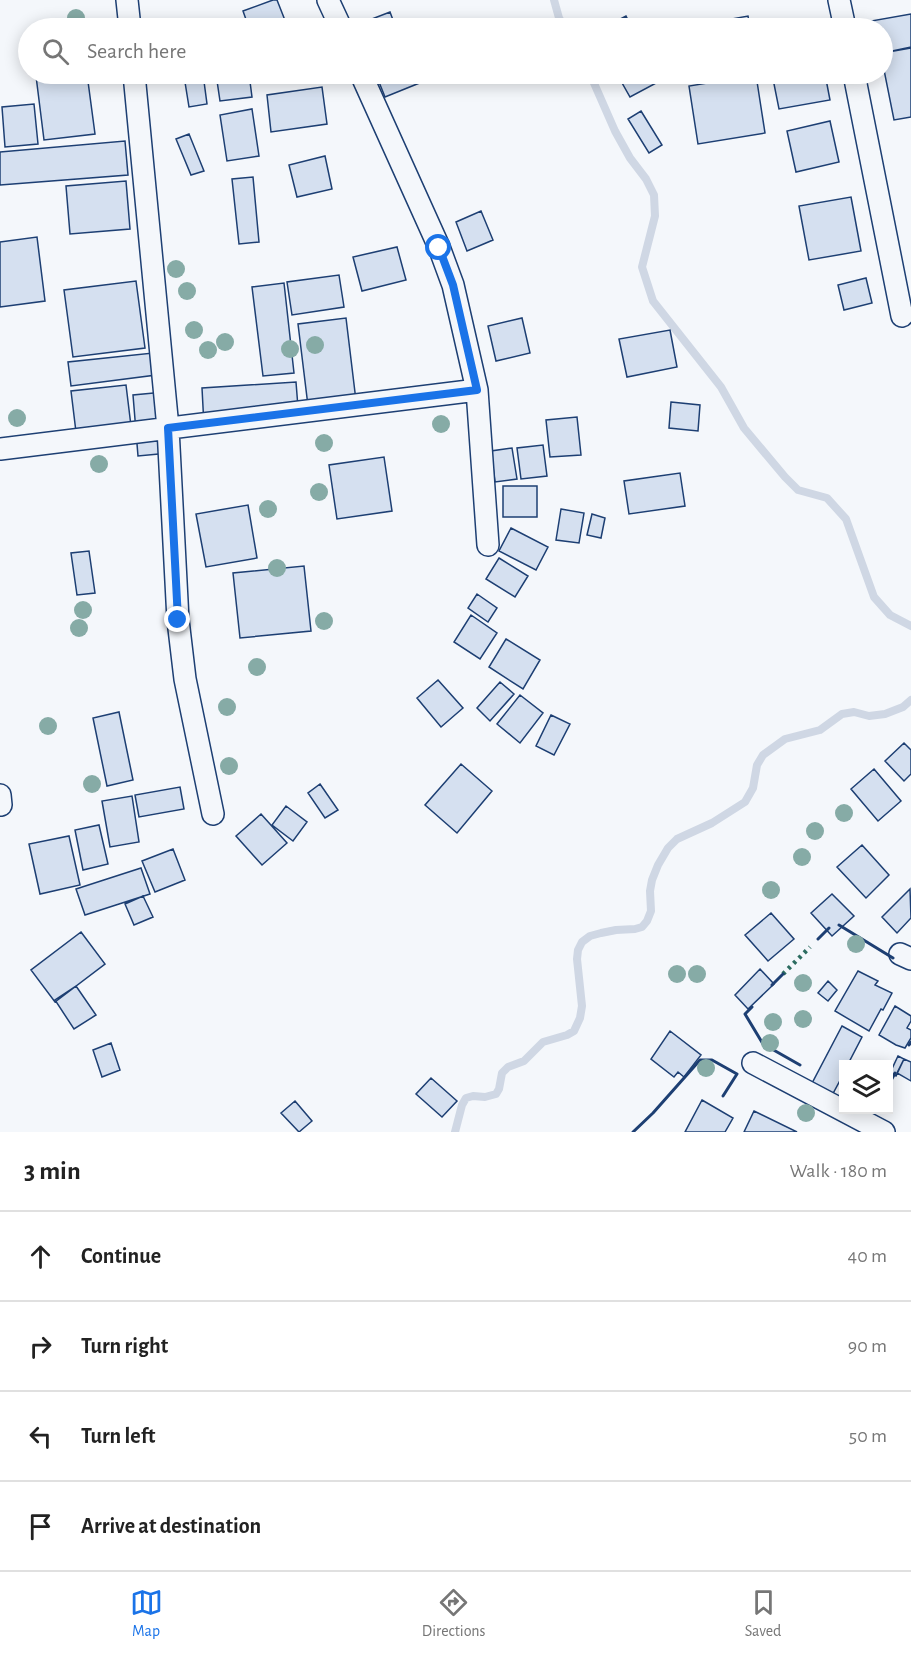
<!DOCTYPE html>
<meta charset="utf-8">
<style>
:root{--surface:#fff;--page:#f6f6f6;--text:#222;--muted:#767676;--line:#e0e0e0;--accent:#1a73e8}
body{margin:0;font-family:"Alegreya Sans",sans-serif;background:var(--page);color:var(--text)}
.controls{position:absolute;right:18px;bottom:18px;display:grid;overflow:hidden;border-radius:0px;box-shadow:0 3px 15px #0003}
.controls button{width:54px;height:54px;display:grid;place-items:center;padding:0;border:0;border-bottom:2px solid var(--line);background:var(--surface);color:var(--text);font:30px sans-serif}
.stop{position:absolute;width:18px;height:18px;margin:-14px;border:4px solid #1a73e8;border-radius:50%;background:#fff}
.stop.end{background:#1a73e8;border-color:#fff;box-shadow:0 2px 6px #0008}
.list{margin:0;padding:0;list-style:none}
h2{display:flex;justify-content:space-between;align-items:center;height:78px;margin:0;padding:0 24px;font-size:26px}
h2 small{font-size:20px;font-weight:400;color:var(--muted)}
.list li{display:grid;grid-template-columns:39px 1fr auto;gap:18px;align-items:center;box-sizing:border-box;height:90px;padding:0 24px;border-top:2px solid var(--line)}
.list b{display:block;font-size:22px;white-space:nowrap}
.list em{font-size:20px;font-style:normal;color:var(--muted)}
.icon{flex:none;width:33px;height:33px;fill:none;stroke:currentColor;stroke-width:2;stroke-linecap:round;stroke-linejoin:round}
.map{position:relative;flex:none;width:911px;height:1132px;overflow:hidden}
.search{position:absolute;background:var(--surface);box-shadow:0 3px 15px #0003;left:18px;right:18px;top:18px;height:66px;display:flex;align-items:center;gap:15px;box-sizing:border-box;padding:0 21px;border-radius:33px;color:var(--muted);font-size:22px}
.sheet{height:438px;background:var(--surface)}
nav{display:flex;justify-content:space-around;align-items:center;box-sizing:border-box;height:84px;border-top:2px solid var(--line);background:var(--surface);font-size:16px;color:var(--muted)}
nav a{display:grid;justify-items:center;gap:3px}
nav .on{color:var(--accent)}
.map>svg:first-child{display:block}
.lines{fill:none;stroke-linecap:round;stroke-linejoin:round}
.stream{stroke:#cfd7e4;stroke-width:8}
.building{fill:#d5e0f0;stroke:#1d3f73;stroke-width:1.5}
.street-casing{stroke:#1d3f73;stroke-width:24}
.street{stroke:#f4f7fb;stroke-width:21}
.hedge{stroke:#2c6c60;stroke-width:4.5;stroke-dasharray:3 4.5;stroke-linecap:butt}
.wall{stroke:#1d3f73;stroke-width:3}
.tree{fill:#86aba6}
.route{stroke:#1a73e8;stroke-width:8}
</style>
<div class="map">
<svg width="911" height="1132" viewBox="0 0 911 1132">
<rect width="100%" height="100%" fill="#f4f7fb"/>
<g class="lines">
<!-- stream -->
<path class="stream" d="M554 0 559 18 565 28
M590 74 615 131 630 158 646 179 654 195 655 216 642 267 653 301 721 387 744 428 785 477 798 490 827 498 846 519 874 597 890 615 911 626
M455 1132 462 1105 466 1098 473 1096 485 1097 496 1094 499 1089 502 1073 508 1067 524 1061 543 1042 567 1035 574 1031 580 1018 582 1006 577 959 578 950 582 942 590 936 601 933 616 930 635 929 642 927 647 921 651 911 650 891 652 880 658 865 668 848 677 839 712 823 745 802 753 788 757 765 763 755 785 739 820 730 842 714 854 712 869 716 885 714 903 707 911 700"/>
</g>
<!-- building -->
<path class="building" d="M273 0H277L288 28H249L243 11Z
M390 12 396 28H352L351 27Z
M911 14V48L882 53V28H872L871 21Z
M626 16 632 28H603Z
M748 16 750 28H681Z
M911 47V117L894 120 882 60V53Z
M55 74H87L95 134 44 140 36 76Z
M203 74 207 104 189 107 184 76Z
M216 74H249L252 97 220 101Z
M386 74H419L422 82 385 97 377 77Z
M617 74H656L660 81 630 97Z
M772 74H825L830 100 779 109Z
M756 75 765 133 698 144 689 86Z
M322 87 327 124 271 132 267 95Z
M34 104 38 144 5 147 2 107Z
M252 109 259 156 227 161 220 115Z
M641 111 662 145 649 153 628 119Z
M830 121 839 162 796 172 787 131Z
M189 134 204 171 191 175 176 139Z
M125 141 128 175 0 185V152Z
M325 156 332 189 297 197 289 165Z
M253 177 259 242 239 244 232 179Z
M126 181 130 229 70 234 66 186Z
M851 197 861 251 809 260 799 206Z
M481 211 493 240 467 251 456 222Z
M37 237 45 301 0 307V242Z
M397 247 406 280 362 291 353 257Z
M339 275 344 307 292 315 287 282Z
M866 278 872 303 844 310 838 285Z
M136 281 145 348 73 357 64 290Z
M284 283 294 373 263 376 252 287Z
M346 318 357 409 309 414 298 324Z
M522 318 530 353 496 361 488 326Z
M670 330 677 367 627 377 619 339Z
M153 353 156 375 71 386 68 362Z
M296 382 299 420 204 426 202 388Z
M126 385 131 426 76 432 71 391Z
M164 392 169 453 138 456 133 395Z
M671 402 700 405 698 431 669 428Z
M577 417 581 455 550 457 546 420Z
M543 445 547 476 521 479 517 448Z
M512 448 517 479 495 482 491 451Z
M384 457 392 511 337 519 329 465Z
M680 473 685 506 629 514 624 481Z
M503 486H537V517H503Z
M248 505 257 558 206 567 196 514Z
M561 509 584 513 579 543 556 540Z
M592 514 605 518 601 538 587 535Z
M511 528 548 547 536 570 499 551Z
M89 551 95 593 77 595 71 553Z
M499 558 528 576 515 597 486 579Z
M304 566 311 631 240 638 233 573Z
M477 594 497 608 488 622 468 608Z
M471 615 497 633 480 659 454 642Z
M506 639 540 660 523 689 489 667Z
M438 680 463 708 441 727 417 698Z
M500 682 514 694 490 721 477 708Z
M520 695 543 713 520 743 497 724Z
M119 712 133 780 107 786 93 718Z
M551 715 570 724 554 755 536 746Z
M904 743 911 750V774L904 781 885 761Z
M461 764 492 791 457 833 425 805Z
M874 769 901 801 878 821 851 789Z
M320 784 338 810 325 818 308 793Z
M180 787 184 809 139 817 135 795Z
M132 796 139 842 110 847 102 801Z
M286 806 307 822 293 841 272 825Z
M261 814 287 843 262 865 236 836Z
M99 825 108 864 83 870 75 830Z
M69 836 80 885 40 894 29 844Z
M862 845 889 875 866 898 837 867Z
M173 849 185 880 155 892 142 861Z
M141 868 150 894 85 915 76 889Z
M910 889 911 918 897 933 882 917Z
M832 894 854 916 832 936 811 913Z
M143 896 153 917 134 925 125 904Z
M771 913 794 939 768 961 745 935Z
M81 932 105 964 55 1002 31 970Z
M760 969 774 984 748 1009 735 995Z
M858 971 878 981 875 985 892 993 883 1010 881 1009 869 1031 835 1011Z
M828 981 837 990 828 1001 818 993Z
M76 986 96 1015 74 1029 55 1000Z
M895 1006 911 1016V1021L907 1028 911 1030V1038L905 1048 896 1045 879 1035Z
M842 1026 862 1037 848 1064H844V1073L830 1099 809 1089Z
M670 1031 701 1055 684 1077 678 1072 674 1077 651 1059Z
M111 1043 120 1070 102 1077 93 1050Z
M898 1056 904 1059 896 1076 890 1073Z
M904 1059 911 1062V1081L897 1073Z
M431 1078 457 1101 442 1117 416 1094Z
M702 1100 733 1118 725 1132H685Z
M295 1101 312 1121 299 1132 281 1113Z
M754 1111 797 1132H744Z"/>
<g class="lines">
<!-- street casing -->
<g class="street-casing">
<path id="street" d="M127 0 130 28
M328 0 341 28
M839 0 845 28
M134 74 168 428 178 620 185 679 213 814
M361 74 439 247 453 285 477 390 488 545
M854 74 902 316
M0 449 477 390
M0 795 1 805
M900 954 911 959
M753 1063 884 1132"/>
</g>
<!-- street -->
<use href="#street" class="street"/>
<!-- hedge -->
<path class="hedge" d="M783 974 810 947"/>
<!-- wall -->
<path class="wall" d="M839 925 893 958
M818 939 829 928
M772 985 783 974
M752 1007 745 1014 763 1044 800 1065
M909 1045 911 1042
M888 1086 895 1073
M633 1132 653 1113 700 1060H712L737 1074 723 1096"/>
</g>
<!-- trees -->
<g class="tree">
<circle cx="76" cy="18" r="9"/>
<circle cx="176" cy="269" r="9"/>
<circle cx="187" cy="291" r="9"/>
<circle cx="194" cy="330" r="9"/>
<circle cx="225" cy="342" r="9"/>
<circle cx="315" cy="345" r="9"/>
<circle cx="290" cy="349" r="9"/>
<circle cx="208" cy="350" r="9"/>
<circle cx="17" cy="418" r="9"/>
<circle cx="441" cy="424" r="9"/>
<circle cx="324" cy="443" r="9"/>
<circle cx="99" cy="464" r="9"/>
<circle cx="319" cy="492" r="9"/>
<circle cx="268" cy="509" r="9"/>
<circle cx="277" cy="568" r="9"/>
<circle cx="83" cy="610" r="9"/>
<circle cx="324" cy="621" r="9"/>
<circle cx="79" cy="628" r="9"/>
<circle cx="257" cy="667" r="9"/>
<circle cx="227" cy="707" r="9"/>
<circle cx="48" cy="726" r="9"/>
<circle cx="229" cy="766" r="9"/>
<circle cx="92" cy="784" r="9"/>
<circle cx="844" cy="813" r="9"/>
<circle cx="815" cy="831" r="9"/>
<circle cx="802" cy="857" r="9"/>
<circle cx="771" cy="890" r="9"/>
<circle cx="856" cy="944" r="9"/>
<circle cx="677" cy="974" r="9"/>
<circle cx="697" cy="974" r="9"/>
<circle cx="803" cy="983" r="9"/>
<circle cx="803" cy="1019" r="9"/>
<circle cx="773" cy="1022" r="9"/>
<circle cx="770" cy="1043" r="9"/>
<circle cx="706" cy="1068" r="9"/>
<circle cx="806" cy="1113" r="9"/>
</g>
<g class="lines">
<!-- route -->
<path class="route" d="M178 620 168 428 477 390 453 285 439 248"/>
</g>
</svg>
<div class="controls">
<button><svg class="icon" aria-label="layers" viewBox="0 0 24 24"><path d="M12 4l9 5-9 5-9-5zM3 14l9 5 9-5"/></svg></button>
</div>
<div class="stop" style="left:439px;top:248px"></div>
<div class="stop end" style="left:178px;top:620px"></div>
<div class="search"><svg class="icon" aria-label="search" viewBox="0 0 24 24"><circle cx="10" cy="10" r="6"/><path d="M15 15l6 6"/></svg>Search here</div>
</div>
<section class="sheet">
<h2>3 min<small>Walk · 180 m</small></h2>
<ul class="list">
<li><svg class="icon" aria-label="ahead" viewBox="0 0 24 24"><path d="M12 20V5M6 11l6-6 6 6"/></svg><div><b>Continue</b></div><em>40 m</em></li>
<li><svg class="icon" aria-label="right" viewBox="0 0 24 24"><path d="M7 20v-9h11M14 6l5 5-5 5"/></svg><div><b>Turn right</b></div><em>90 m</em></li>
<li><svg class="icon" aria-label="left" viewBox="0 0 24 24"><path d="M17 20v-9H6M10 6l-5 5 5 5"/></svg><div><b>Turn left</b></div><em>50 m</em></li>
<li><svg class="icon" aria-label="arrive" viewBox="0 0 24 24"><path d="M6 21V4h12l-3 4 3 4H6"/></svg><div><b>Arrive at destination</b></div></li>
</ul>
</section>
<nav>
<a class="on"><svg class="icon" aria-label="map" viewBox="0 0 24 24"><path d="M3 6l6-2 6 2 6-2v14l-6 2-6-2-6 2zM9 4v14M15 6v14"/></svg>Map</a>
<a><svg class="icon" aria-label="directions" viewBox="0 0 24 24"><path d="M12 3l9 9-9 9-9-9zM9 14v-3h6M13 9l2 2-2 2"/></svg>Directions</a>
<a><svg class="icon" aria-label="saved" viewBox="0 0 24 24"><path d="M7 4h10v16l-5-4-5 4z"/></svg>Saved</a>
</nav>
